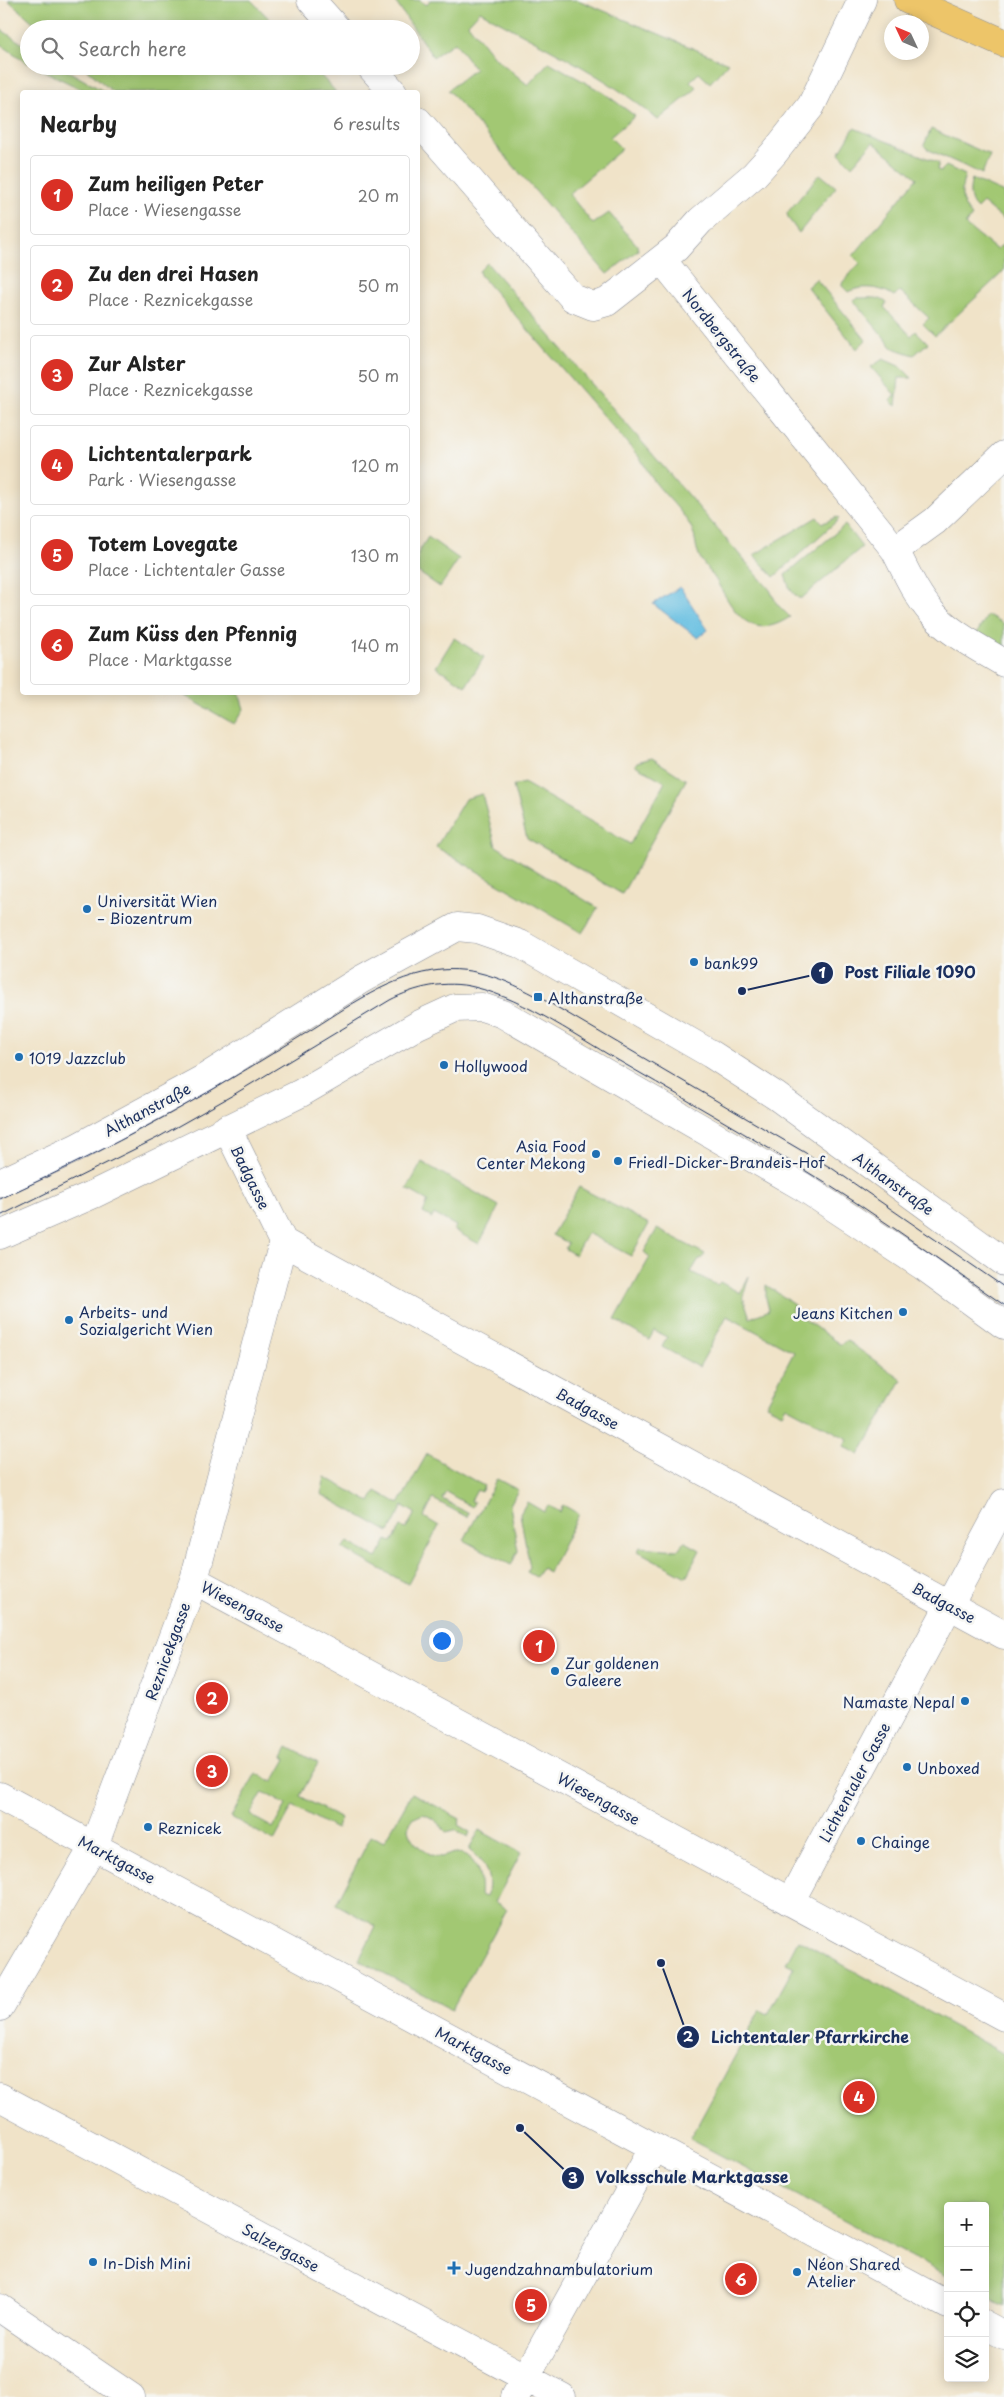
<!DOCTYPE html>
<meta charset="utf-8">
<style>
:root{--surface:#fff;--page:#f2f2f2;--text:#222;--muted:#767676;--line:#e0e0e0;--accent:#d93025}
body{margin:0;font-family:"Playpen Sans",sans-serif;background:var(--page);color:var(--text)}
.controls{position:absolute;right:15px;bottom:15px;display:grid;overflow:hidden;border-radius:5px;box-shadow:0 2px 12px #0003}
.controls button{width:45px;height:45px;display:grid;place-items:center;padding:0;border:0;border-bottom:1px solid var(--line);background:var(--surface);color:var(--text);font:25px sans-serif}
.compass{position:absolute;left:884px;top:15px;width:45px;height:45px;border-radius:50%;background:var(--surface);box-shadow:0 2px 12px #0003;rotate:314deg}
.you{position:absolute;left:441px;top:1640px;width:18px;height:18px;margin:-12px;border:4px solid #fff;border-radius:50%;background:#1a73e8;box-shadow:0 0 0 8px #1a73e833}
.badge{display:grid;place-items:center;width:32px;height:32px;border-radius:50%;background:var(--accent);color:#fff;font-size:16px;font-weight:700}
.pin{position:absolute;translate:-50% -50%;border:2px solid #fff;box-shadow:0 1px 5px #0006}
.list{margin:0;padding:0;list-style:none}
h2{display:flex;justify-content:space-between;align-items:center;height:65px;margin:0;padding:0 20px;font-size:21px}
h2 small{font-size:16px;font-weight:400;color:var(--muted)}
.list li{display:grid;grid-template-columns:32px 1fr auto;gap:15px;align-items:center;box-sizing:border-box;height:80px;margin:0 10px 10px;padding:0 10px;border:1px solid var(--line);border-radius:5px}
.list b{display:block;font-size:19px;white-space:nowrap}
.list p{margin:0;font-size:16px;white-space:nowrap;color:var(--muted)}
.list em{font-size:16px;font-style:normal;color:var(--muted)}
.icon{flex:none;width:28px;height:28px;fill:none;stroke:currentColor;stroke-width:2;stroke-linecap:round;stroke-linejoin:round}
.map{position:relative;flex:none;width:1004px;height:2397px;overflow:hidden}
.search{position:absolute;background:var(--surface);box-shadow:0 2px 12px #0003;left:20px;top:20px;width:400px;height:55px;display:flex;align-items:center;gap:12px;box-sizing:border-box;padding:0 18px;border-radius:28px;color:var(--muted);font-size:19px}
.panel{position:absolute;background:var(--surface);box-shadow:0 2px 12px #0003;left:20px;top:90px;width:400px;height:605px;border-radius:5px}
.map>svg:first-child{display:block}
.green{fill:#a2c873;stroke:#5e7c68;fill-rule:evenodd}
.water{fill:#64bee1;stroke:#4076a0}
.lines{fill:none;stroke-linecap:round;stroke-linejoin:round}
.minor-casing{stroke:#868993;stroke-width:29}
.major-casing{stroke:#868993;stroke-width:29}
.minor{stroke:#fff;stroke-width:28}
.major{stroke:#edc569;stroke-width:28}
.tram{stroke:#1b2f5e;stroke-width:1}
.poi-dot{fill:#1f6fb2;stroke:#f6f6f2;stroke-width:2}
.labels{text-anchor:middle;dominant-baseline:central;stroke-width:5;stroke-linejoin:round;paint-order:stroke}
.street-label{font-size:15px;fill:#1b2f5e;stroke:#f6f6f2}
.poi-label{font-size:15px;fill:#1b2f5e;stroke:#f6f6f2;text-anchor:start}
.leader{fill:none;stroke:#1b2f5e;stroke-width:2}
.callout-dot{fill:#1b2f5e;stroke:#f6f6f2;stroke-width:2}
.mark-label{font-size:15px;text-anchor:middle;font-weight:bold;fill:#fff}
.callout-label{font-size:16px;text-anchor:middle;font-weight:bold;fill:#1b2f5e;stroke:#f6f6f2;stroke-width:5;stroke-linejoin:round;paint-order:stroke}
</style>
<div class="map">
<svg width="1004" height="2397" viewBox="0 0 1004 2397">
<rect width="100%" height="100%" fill="#f6f6f2"/>
<filter id="ink" filterUnits="userSpaceOnUse"><feTurbulence type="fractalNoise" baseFrequency=".02" numOctaves="2"/><feDisplacementMap in="SourceGraphic" scale="10" xChannelSelector="R" yChannelSelector="G"/><feConvolveMatrix kernelMatrix="1 2 1 2 8 2 1 2 1" color-interpolation-filters="sRGB"/></filter>
<filter id="wash" filterUnits="userSpaceOnUse"><feTurbulence type="fractalNoise" baseFrequency=".0096" numOctaves="4" result="noise"/><feDisplacementMap in="SourceGraphic" scale="20" xChannelSelector="R" yChannelSelector="G"/><feGaussianBlur stdDeviation="1.12" result="paint"/><feColorMatrix in="noise" values="0 0 0 0 0 0 0 0 0 0 0 0 0 0 0 0 0 1.4 0 .05"/><feComposite in="paint" operator="in"/></filter>
<g filter="url(#wash)">
<rect width="100%" height="100%" fill="#f0e3c8"/>
<!-- green -->
<path class="green" d="M8 0H251L279 29H41Z
M394 0H419L427 5 430 0H578L728 63 710 83 699 73 690 81 697 88 658 120C605 74 540 45 480 11L468 24 493 56 528 85 549 62 604 93 635 116 610 137 622 149 569 194 593 224 609 213 637 245 638 250 607 274 448 90 475 69 455 42 433 57Z
M0 29 29 48V64L0 44Z
M34 66H59L105 92H87Z
M83 66H312L336 92H113Z
M854 128 939 163 937 170 941 171 946 166 965 175C960 191 960 204 972 216L965 225 997 250 1004 243V271L935 336 923 324 929 318 900 291 894 296C881 287 862 285 848 292L842 286V283L860 263 853 256 917 178 873 142 852 166 839 153Z
M931 129 990 155 982 174 927 149 924 145Z
M820 174 836 187 799 233 788 218 787 213Z
M972 179 1004 193V220L983 203 977 209C968 201 969 189 972 179Z
M487 263 732 546 770 590 777 604 790 617C750 643 734 612 716 580 711 572 702 564 699 555 695 547 696 537 692 529 683 511 666 497 654 481 648 474 645 465 640 458L480 275 479 271Z
M816 279 866 340 857 349 807 287Z
M858 298C868 298 879 296 887 303L884 307 911 336 916 331 928 343 914 355 893 348 853 300Z
M883 359 901 367 912 378H899L896 406 890 401 895 395 871 367Z
M817 517 823 523 837 517 839 519 774 577 754 555Z
M845 525 862 547 802 598H798L790 589 785 575Z
M428 537 459 559 440 587 418 572V553Z
M987 616H990L1004 624V649L977 633Z
M454 638 484 657 466 686 436 667Z
M180 693H239L244 709 234 724Z
M652 758 686 780 622 894 527 838 513 786 524 783 630 844 665 782 635 765 637 762Z
M482 794 496 846 598 908 582 933 436 847 465 799Z
M422 1162 499 1206 479 1244 454 1230 456 1226 434 1214 432 1218 423 1213 428 1201 407 1189Z
M579 1187 649 1224 631 1256 587 1233 575 1255 565 1249 568 1243 552 1235Z
M657 1229 705 1254 701 1259H699L691 1272 717 1285 720 1282 740 1293 749 1276 743 1297 750 1318 769 1310 766 1298V1285L794 1304 791 1310 841 1345 846 1340 902 1380 859 1455 844 1446 848 1439 786 1406 782 1413 766 1405 794 1352 727 1316 699 1367 662 1347 667 1337 654 1331 649 1340 615 1320 650 1257 644 1252Z
M427 1454 484 1486 481 1492 477 1490 471 1501 474 1502 472 1507 446 1492 442 1499 469 1514 467 1517 433 1499 424 1517 439 1526 408 1584 342 1548 348 1542 377 1558 387 1540 392 1542 401 1527 406 1529 415 1513 403 1506 389 1532 321 1494 325 1477 370 1502 376 1491 399 1504Z
M497 1479 518 1490 510 1505 518 1551 511 1565 464 1540Z
M527 1502 544 1512 548 1505 560 1512 563 1505 579 1514 549 1572 542 1568 536 1577 527 1572 530 1567 520 1514Z
M684 1541 700 1550 686 1577 638 1551 640 1547 678 1550Z
M288 1747 318 1763 300 1796 341 1819 336 1829 293 1806 274 1841 231 1817 256 1773 273 1782 286 1759 283 1757ZM263 1792 286 1805 273 1828 250 1815Z
M412 1793 460 1819 458 1825 470 1832 468 1837 455 1830 446 1832 434 1819 423 1814 412 1819 408 1828C409 1841 427 1856 441 1857 446 1857 450 1853 456 1853 477 1853 482 1879 480 1895L486 1897C494 1879 484 1861 469 1850L479 1830 521 1853 495 1902 507 1909 452 2009 359 1960 376 1926 336 1904 371 1836 384 1842Z
M798 1940 1004 2054V2306L985 2296V2206H948V2276L690 2139 760 2010 768 2014 794 1967 786 1963Z"/>
<!-- water -->
<path class="water" d="M680 587 708 630 698 638 653 604Z"/>
</g>
<g filter="url(#ink)">
<g class="lines">
<!-- minor casing -->
<g class="minor-casing">
<path id="minor" d="M311 0 337 29
M370 66 393 92
M418 121 573 298 593 306 607 302 676 248 700 221 754 175 774 153 811 106 862 0
M662 260 895 550C906 572 916 595 933 614 951 634 981 649 1004 663
M895 550 935 521 1004 455
M227 1128 283 1242 1004 1635
M0 1183 76 1148 203 1079 362 979 457 927 477 929 520 944 711 1054 776 1096 1004 1262
M0 1235 94 1194 301 1093 418 1025 455 1008 482 1007 503 1014 803 1187 923 1266 1004 1325
M194 1580 1004 2017
M0 1796 948 2305
M790 1902 1004 1503
M0 2007 94 1846 194 1580 283 1242
M0 2097 562 2397
M0 2308 131 2397
M985 2325 1004 2335
M515 2397 654 2147"/>
</g>
<!-- major casing -->
<g class="major-casing">
<path id="major" d="M908 0 1004 43"/>
</g>
<!-- minor -->
<use href="#minor" class="minor"/>
<!-- major -->
<use href="#major" class="major"/>
<!-- tram -->
<path class="tram" d="M0 1199C64 1169 128 1138 189 1103 228 1081 267 1057 306 1033 348 1007 390 975 441 970 483 966 520 987 555 1006L833 1169 1004 1287
M0 1216 157 1138 233 1095 390 1000C415 987 446 980 474 987 527 1000 580 1039 628 1066 704 1110 781 1154 855 1202 905 1235 955 1271 1004 1305"/>
</g>
</g>
<!-- markers -->
<g class="poi-dot">
<circle cx="87" cy="909" r="5"/>
<circle cx="694" cy="962" r="5"/>
<rect x="533" y="992" width="10" height="10" rx="2.5"/>
<circle cx="19" cy="1057" r="5"/>
<circle cx="444" cy="1065" r="5"/>
<circle cx="596" cy="1154" r="5"/>
<circle cx="618" cy="1161" r="5"/>
<circle cx="903" cy="1312" r="5"/>
<circle cx="69" cy="1320" r="5"/>
<circle cx="555" cy="1671" r="5"/>
<circle cx="965" cy="1701" r="5"/>
<circle cx="907" cy="1767" r="5"/>
<circle cx="148" cy="1827" r="5"/>
<circle cx="861" cy="1841" r="5"/>
<circle cx="93" cy="2262" r="5"/>
<path d="M451.5 2260.5h5v5h5v5h-5v5h-5v-5h-5v-5h5z"/>
<circle cx="797" cy="2272" r="5"/>
</g>
<g class="labels">
<!-- street labels -->
<g class="street-label">
<text transform="translate(722 335) rotate(51)">Nordbergstraße</text>
<text transform="translate(147 1109) rotate(-28)">Althanstraße</text>
<text transform="translate(251 1177) rotate(64)">Badgasse</text>
<text transform="translate(894 1183) rotate(36)">Althanstraße</text>
<text transform="translate(588 1408) rotate(29)">Badgasse</text>
<text transform="translate(944 1602) rotate(28)">Badgasse</text>
<text transform="translate(243 1606) rotate(28)">Wiesengasse</text>
<text transform="translate(167 1651) rotate(-70)">Reznicekgasse</text>
<text transform="translate(854 1782) rotate(-62)">Lichtentaler Gasse</text>
<text transform="translate(599 1798) rotate(29)">Wiesengasse</text>
<text transform="translate(117 1859) rotate(28)">Marktgasse</text>
<text transform="translate(474 2050) rotate(28)">Marktgasse</text>
<text transform="translate(281 2247) rotate(28)">Salzergasse</text>
</g>
<!-- poi labels -->
<g class="poi-label">
<text x="97" y="900">Universität Wien<tspan x="97" dy="17">– Biozentrum</tspan></text>
<text x="704" y="962">bank99</text>
<text x="548" y="997">Althanstraße</text>
<text x="29" y="1057">1019 Jazzclub</text>
<text x="454" y="1065">Hollywood</text>
<text x="586" y="1145" text-anchor="end">Asia Food<tspan x="586" dy="17">Center Mekong</tspan></text>
<text x="628" y="1161">Friedl-Dicker-Brandeis-Hof</text>
<text x="79" y="1311">Arbeits- und<tspan x="79" dy="17">Sozialgericht Wien</tspan></text>
<text x="893" y="1312" text-anchor="end">Jeans Kitchen</text>
<text x="565" y="1662">Zur goldenen<tspan x="565" dy="17">Galeere</tspan></text>
<text x="955" y="1701" text-anchor="end">Namaste Nepal</text>
<text x="917" y="1767">Unboxed</text>
<text x="158" y="1827">Reznicek</text>
<text x="871" y="1841">Chainge</text>
<text x="103" y="2262">In-Dish Mini</text>
<text x="807" y="2263">Néon Shared<tspan x="807" dy="17">Atelier</tspan></text>
<text x="465" y="2268">Jugendzahnambulatorium</text>
</g>
</g>
<!-- callouts -->
<path class="leader" d="M742 991L822 973M661 1963L688 2037M520 2128L573 2178"/>
<g class="callout-dot">
<circle cx="742" cy="991" r="5"/>
<circle cx="661" cy="1963" r="5"/>
<circle cx="520" cy="2128" r="5"/>
<circle cx="822" cy="973" r="12"/>
<circle cx="688" cy="2037" r="12"/>
<circle cx="573" cy="2178" r="12"/>
</g>
<g class="mark-label">
<text x="822" y="978">1</text>
<text x="688" y="2042">2</text>
<text x="573" y="2183">3</text>
</g>
<g class="callout-label">
<text x="910" y="978">Post Filiale 1090</text>
<text x="810" y="2043">Lichtentaler Pfarrkirche</text>
<text x="692" y="2183">Volksschule Marktgasse</text>
</g>
</svg>
<div class="controls">
<button>+</button>
<button>−</button>
<button><svg class="icon" aria-label="locate" viewBox="0 0 24 24"><circle cx="12" cy="12" r="6"/><path d="M12 2v4M12 18v4M2 12h4M18 12h4"/></svg></button>
<button><svg class="icon" aria-label="layers" viewBox="0 0 24 24"><path d="M12 4l9 5-9 5-9-5zM3 14l9 5 9-5"/></svg></button>
</div>
<svg class="compass" viewBox="-18 -18 36 36"><path d="M0-13l5 13h-10z" fill="#e53935"/><path d="M0 13l5-13h-10z" fill="#767676"/></svg>
<div class="you"></div>
<div class="pin badge" style="left:539px;top:1646px">1</div>
<div class="pin badge" style="left:212px;top:1698px">2</div>
<div class="pin badge" style="left:212px;top:1771px">3</div>
<div class="pin badge" style="left:859px;top:2097px">4</div>
<div class="pin badge" style="left:531px;top:2305px">5</div>
<div class="pin badge" style="left:741px;top:2279px">6</div>
<div class="search"><svg class="icon" aria-label="search" viewBox="0 0 24 24"><circle cx="10" cy="10" r="6"/><path d="M15 15l6 6"/></svg>Search here</div>
<section class="panel">
<h2>Nearby<small>6 results</small></h2>
<ul class="list">
<li><span class="badge">1</span><div><b>Zum heiligen Peter</b><p>Place · Wiesengasse</p></div><em>20 m</em></li>
<li><span class="badge">2</span><div><b>Zu den drei Hasen</b><p>Place · Reznicekgasse</p></div><em>50 m</em></li>
<li><span class="badge">3</span><div><b>Zur Alster</b><p>Place · Reznicekgasse</p></div><em>50 m</em></li>
<li><span class="badge">4</span><div><b>Lichtentalerpark</b><p>Park · Wiesengasse</p></div><em>120 m</em></li>
<li><span class="badge">5</span><div><b>Totem Lovegate</b><p>Place · Lichtentaler Gasse</p></div><em>130 m</em></li>
<li><span class="badge">6</span><div><b>Zum Küss den Pfennig</b><p>Place · Marktgasse</p></div><em>140 m</em></li>
</ul>
</section>
</div>
